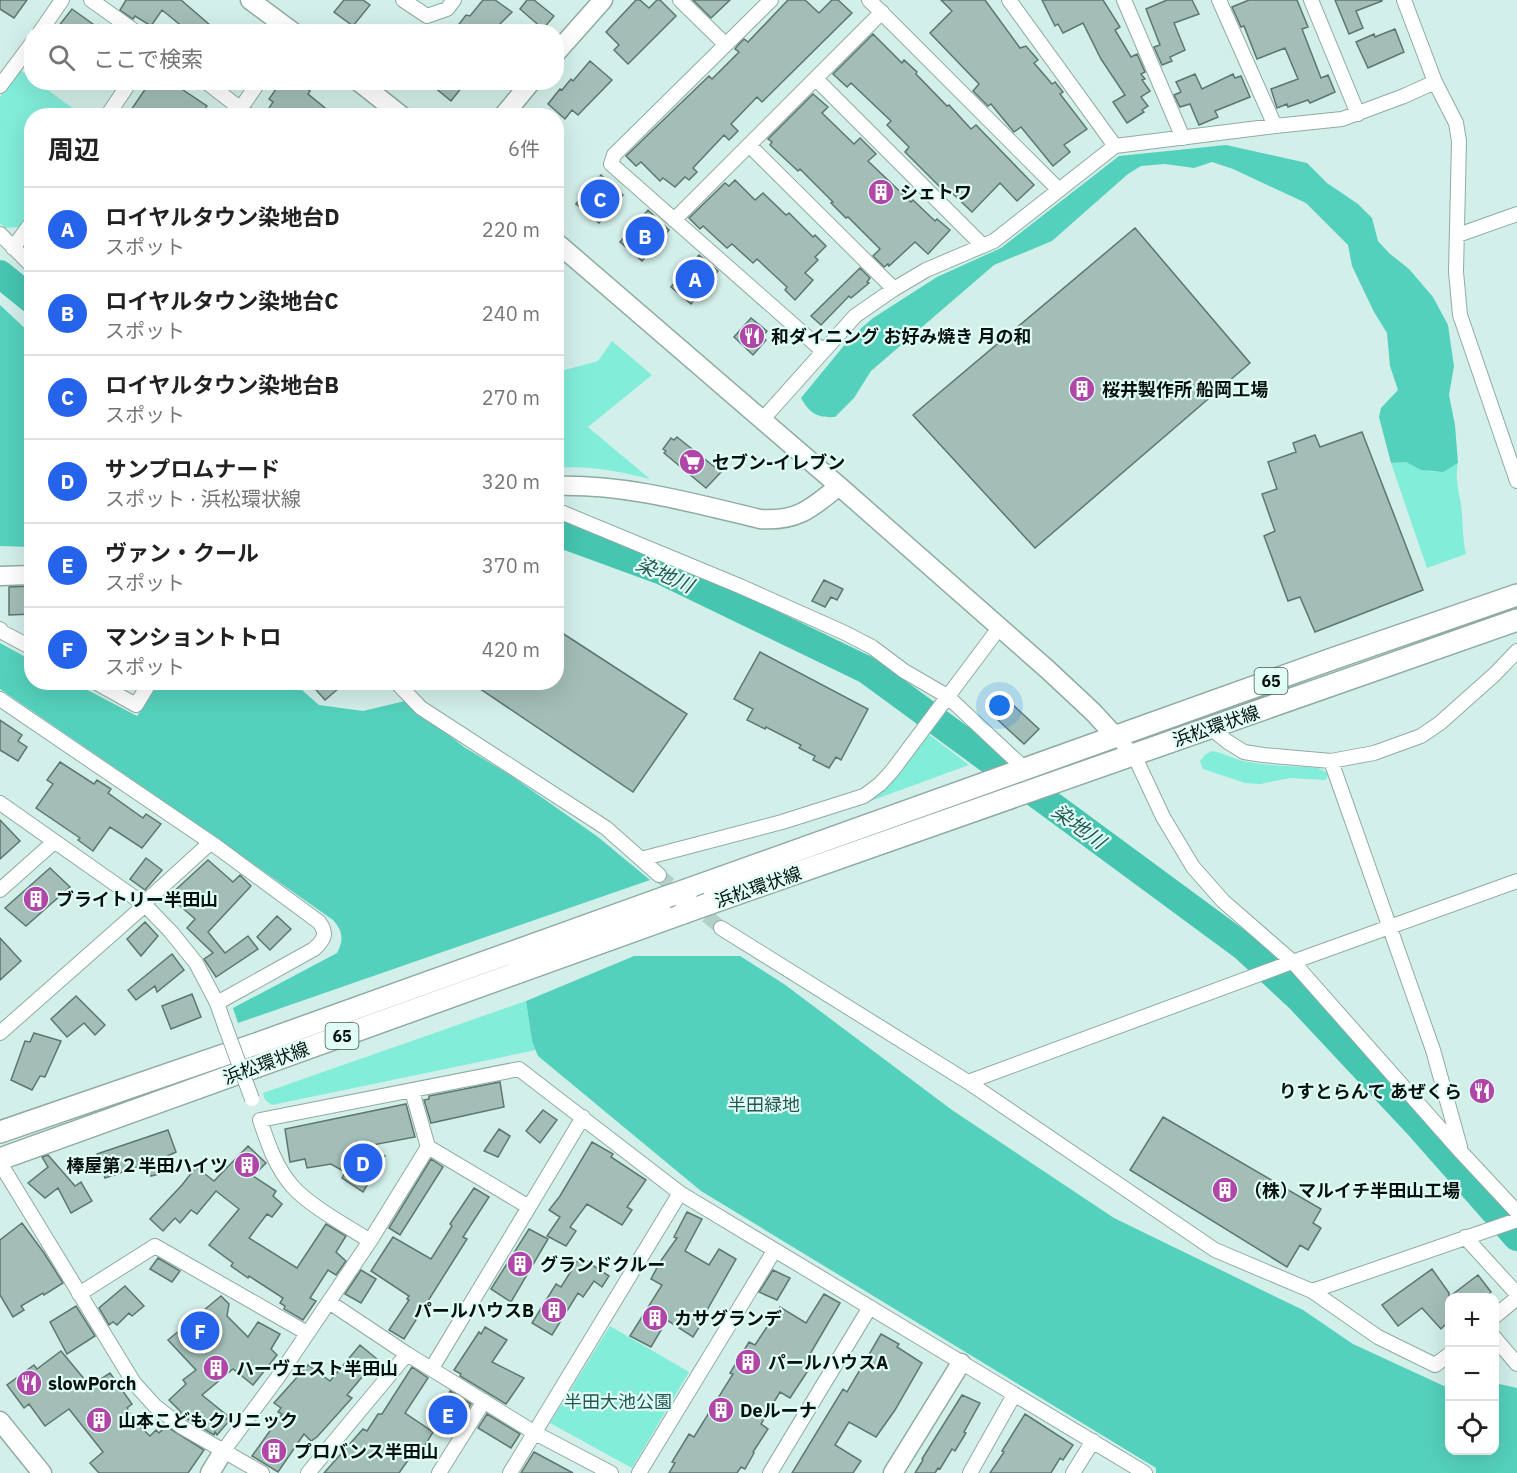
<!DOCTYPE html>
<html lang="ja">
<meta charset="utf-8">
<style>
:root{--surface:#fff;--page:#f2f2f2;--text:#222;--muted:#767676;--line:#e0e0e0;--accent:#2563eb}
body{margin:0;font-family:"IBM Plex Sans","Noto Sans JP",sans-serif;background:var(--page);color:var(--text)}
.controls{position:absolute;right:18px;bottom:18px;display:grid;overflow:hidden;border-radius:12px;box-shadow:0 6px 24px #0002}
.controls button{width:54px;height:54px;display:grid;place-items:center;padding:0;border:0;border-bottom:2px solid var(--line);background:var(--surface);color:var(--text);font:30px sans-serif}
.you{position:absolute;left:1000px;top:706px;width:21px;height:21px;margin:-15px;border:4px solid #fff;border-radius:50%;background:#1a73e8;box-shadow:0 0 0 9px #1a73e833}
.badge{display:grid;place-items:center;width:39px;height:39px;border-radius:50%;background:var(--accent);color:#fff;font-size:20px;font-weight:700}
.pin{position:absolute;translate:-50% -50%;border:3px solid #fff;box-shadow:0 2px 6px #0006}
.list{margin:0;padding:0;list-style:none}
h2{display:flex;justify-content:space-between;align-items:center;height:78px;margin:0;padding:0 24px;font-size:26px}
h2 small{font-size:20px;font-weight:400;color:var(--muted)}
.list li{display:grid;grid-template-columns:39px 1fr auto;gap:18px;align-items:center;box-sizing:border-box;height:84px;padding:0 24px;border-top:2px solid var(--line)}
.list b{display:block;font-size:22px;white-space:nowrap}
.list p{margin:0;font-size:20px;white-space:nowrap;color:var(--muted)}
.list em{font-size:20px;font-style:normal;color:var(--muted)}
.icon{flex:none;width:33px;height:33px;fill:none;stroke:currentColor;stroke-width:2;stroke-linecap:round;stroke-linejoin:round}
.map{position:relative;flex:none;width:1517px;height:1473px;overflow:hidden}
.search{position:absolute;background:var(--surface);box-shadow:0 6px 24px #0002;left:24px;top:24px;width:540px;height:66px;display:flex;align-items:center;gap:15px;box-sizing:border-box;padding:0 21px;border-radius:24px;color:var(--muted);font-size:22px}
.panel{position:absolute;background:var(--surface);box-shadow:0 6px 24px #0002;left:24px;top:108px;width:540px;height:582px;border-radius:24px}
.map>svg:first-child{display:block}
.green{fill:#82edd9}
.forest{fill:#54d1bc}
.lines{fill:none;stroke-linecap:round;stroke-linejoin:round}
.river{stroke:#46c5b0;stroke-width:28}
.building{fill:#a2beb7;stroke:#5d7671;stroke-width:1.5}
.street-tunnel{stroke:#b4cec8;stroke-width:14;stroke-dasharray:14 7;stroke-linecap:butt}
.street-casing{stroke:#8faba4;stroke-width:16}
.secondary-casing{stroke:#8faba4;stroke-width:21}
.primary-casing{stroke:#8faba4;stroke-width:24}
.street{stroke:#fff;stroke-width:14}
.secondary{stroke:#fff;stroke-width:18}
.primary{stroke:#fff;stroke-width:21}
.street-bridge-casing{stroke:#8faba4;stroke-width:16;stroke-linecap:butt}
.primary-bridge-casing{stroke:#8faba4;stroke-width:24;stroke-linecap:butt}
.street-bridge{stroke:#fff;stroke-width:14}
.primary-bridge{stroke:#fff;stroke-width:21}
.labels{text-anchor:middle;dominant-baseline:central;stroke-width:4.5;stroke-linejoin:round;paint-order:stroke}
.shield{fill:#e0fdf6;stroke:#485854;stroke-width:1.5}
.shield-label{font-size:16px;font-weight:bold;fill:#07110f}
.poi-label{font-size:18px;font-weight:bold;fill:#07110f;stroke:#e0fdf6;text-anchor:start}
.street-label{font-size:18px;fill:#07110f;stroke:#e0fdf6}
.park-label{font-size:18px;fill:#255950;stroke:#e0fdf6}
.water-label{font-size:20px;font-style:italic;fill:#24594f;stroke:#e0fdf6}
</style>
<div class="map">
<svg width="1517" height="1473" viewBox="0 0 1517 1473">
<rect width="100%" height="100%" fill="#d3efe9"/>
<!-- green -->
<path class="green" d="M19 69 31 78 32 82 38 83 82 115 32 116 31 208 19 227 5 228 0 223V97Z
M612 341 652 375 588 427 650 479C619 471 588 465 557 468V372L598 361Z
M1406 462C1428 473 1437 476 1458 463 1454 482 1461 496 1462 515 1463 529 1463 541 1466 554L1427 568 1391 463Z
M927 733 969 765 854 807 873 796Z
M1212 751C1225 753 1235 760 1248 762 1271 766 1295 766 1318 768L1326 772 1328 775 1326 780 1290 778 1260 784 1245 783 1203 769 1200 761 1206 754Z
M526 1001 532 1041 536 1050 272 1105 265 1100 263 1093Z
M610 1326 689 1372 632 1468 550 1423Z"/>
<!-- forest -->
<path class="forest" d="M1226 145 1307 163 1327 183 1358 204 1372 218 1378 241 1389 253 1409 269 1433 297 1448 325 1454 366 1449 395 1455 425 1458 463 1443 472 1421 470 1406 462 1391 463 1379 417 1381 408 1398 390 1390 366 1387 333 1374 312 1352 266 1348 245 1306 203 1233 169 1212 162 1194 168 1165 164 1141 166 1128 174 1052 241 994 265 871 371 854 398 835 417C818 418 810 414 801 398L851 337 873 318 937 277 1001 248 1119 156Z
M0 305 31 334V547L0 546Z
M0 643 31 660 32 682 74 683 137 716 159 683H294L319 705 363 711 405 701 464 747 510 775 598 837 650 880 238 1023 233 1008 337 953C344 940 343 931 333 920L162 800 0 689Z
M634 956H740L784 984 952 1110 1114 1218 1303 1310 1353 1344 1444 1386H1449L1450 1450H1494L1495 1383 1517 1388V1473H1156V1468L701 1191 538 1056 532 1041 526 1001Z"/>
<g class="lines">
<!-- river -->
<path class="river" d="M0 274 32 300
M556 532 660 570 867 670 1073 821 1244 947 1299 998 1419 1126 1517 1237"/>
</g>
<!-- building -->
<path class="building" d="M0 0H27L14 18 0 9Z
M126 0H181L218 32H189L162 10 151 26 135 16 133 19 120 10Z
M344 0H363L370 5 353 26 334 12Z
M483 0H495L512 12 492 32H453L466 15 470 16Z
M527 0H534L554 16 543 29 520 9Z
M636 0H640L649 8 657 0H660L676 16 628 64 614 50 619 45 606 32Z
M693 0H730L711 18Z
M788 0H805L819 13 832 0H838L852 13 762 102 757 97 731 124 738 131 729 140 724 135 693 168 697 172 689 180 685 177 675 187 663 178 660 181 641 162 636 166 626 156 709 76 712 79 739 52 735 49 738 45 744 39 748 42Z
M941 0H985L1020 48 1026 46 1038 60 1034 63 1052 84 1055 82 1063 92 1060 94 1087 129 1064 145 1070 152 1053 166 1021 127 1014 132 991 104 988 106 973 91 979 84 930 33 952 11Z
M1042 0H1103L1120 27 1115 30 1131 57 1137 54 1145 72 1141 74 1145 79 1142 80 1150 91 1141 97 1148 106 1142 110 1144 112 1127 123 1113 102 1125 95 1101 59 1083 23 1063 33 1058 24 1055 26Z
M1167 0H1192L1199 14 1174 23 1185 50 1170 57 1172 61 1162 65 1154 47 1160 45 1146 9Z
M1249 0H1297L1308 27 1302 29 1321 78 1328 75 1335 92 1310 103 1308 100 1288 107 1287 104 1277 108 1271 89 1298 79 1285 48 1257 59 1244 26 1241 27 1232 7Z
M1335 0H1382V1L1356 11 1363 28 1349 34Z
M72 9 104 32H54Z
M1395 29 1404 52 1368 68 1356 42 1374 34 1375 37Z
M873 34 902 63 904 60 917 72 916 74 947 106 949 105 971 129 976 125 1034 185 1017 201 1000 183 972 212 950 191 947 194 905 152 909 147 887 125 891 121 851 83 847 87 833 74Z
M590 61 612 80 578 115 572 110 565 119 548 104 560 89 562 90 571 79 573 81Z
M1195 74 1202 89 1233 74 1235 78 1241 76 1250 97 1215 111 1218 117 1199 125 1190 104 1180 107 1174 95 1181 92 1176 82Z
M150 82H171L207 106 199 116H127Z
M281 82H298L310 91 308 94 335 116H279L269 108 273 102 269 99Z
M428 82H466L451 101Z
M813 94 828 107 822 113 854 144 860 138 876 154 868 161 911 202 913 200 935 221 937 219 950 230 928 254 915 242 889 266 888 264 884 267 873 256 880 249 848 217 846 218 831 203 833 202 800 169 798 171 770 145 772 142 768 139Z
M601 175 623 195 599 223 576 204Z
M735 180 755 200 763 193 786 215 789 213 813 237 815 235 826 246 815 257 818 260 805 273 813 280 795 300 785 290 787 287 757 259 753 263 732 244 727 248 703 226 700 229 689 218 725 183 729 186Z
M648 210 669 230 642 261 620 242Z
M1135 228 1250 363 1035 548 913 415Z
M699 255 718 271 691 304 671 287Z
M860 268 870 278 867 282 869 283 851 298 849 296 821 325 811 316Z
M751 318 767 331 762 337 766 340 753 355 734 337Z
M1362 432 1423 590 1315 632 1300 597 1288 601 1264 536 1275 531 1262 494 1277 489 1268 462 1296 452 1293 443 1315 435 1320 447Z
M677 437 721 472 706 488 664 453 666 451 663 449 671 438 674 440Z
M824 580 843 589 837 600 831 597 825 607 812 601Z
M32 586V614L9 615V587Z
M556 629 687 714 633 792 470 682H556Z
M760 652 868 709 841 760 836 757 829 768 813 760 815 756 799 748 801 745 766 727 765 729 747 720 753 709 734 699Z
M309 682H346L325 700Z
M1013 705 1039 729 1024 744 998 720Z
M0 720 22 735 18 741 27 747 18 761 0 750Z
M60 762 94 784 97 780 111 789 108 793 143 818 146 814 161 824 142 848 110 827 93 851 78 840 80 838 36 808 53 784 47 780Z
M0 820 20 841 0 859Z
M146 858 162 870 145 890 130 879Z
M208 860 233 882 240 875 251 886 208 932 225 953 248 936 258 949 216 977 204 959 213 953 187 928 195 919 169 896Z
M50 868 70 887 26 926 5 908Z
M277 916 291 929 270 950 257 937Z
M145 922 158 936 141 956 127 939Z
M0 938 21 961 0 980Z
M172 954 184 970 157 992 155 986 136 1000 128 990Z
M192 994 201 1017 171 1029 162 1006Z
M76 996 105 1025 95 1035 84 1023 67 1037 51 1019Z
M34 1033 61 1041 45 1077 40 1076 32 1090 11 1080 25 1041 30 1042Z
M500 1082 504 1107 431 1123 424 1100 429 1099V1096Z
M406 1104 415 1137 367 1146 385 1156 363 1192 342 1178 345 1172 331 1164 307 1168 305 1159 290 1162 285 1129Z
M543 1110 557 1120 540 1143 526 1131Z
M1163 1117 1321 1209 1313 1223 1321 1228 1308 1250 1300 1245 1287 1267 1130 1170Z
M499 1129 510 1136 498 1157 484 1151Z
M168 1130 176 1152 163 1158 167 1172 151 1176 146 1164 105 1178 97 1154Z
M592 1142 613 1154 611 1157 646 1180 627 1207 632 1210 622 1225 587 1204 570 1227 576 1231 566 1246 547 1236 560 1217 549 1210 560 1196Z
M248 1146 266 1163 253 1176 276 1191 273 1196 282 1204 272 1217 267 1214 249 1238 297 1268 326 1224 346 1236 336 1252 346 1261 336 1275 328 1270 310 1298 316 1301 303 1320 284 1309 285 1306 280 1303 283 1298 249 1276 248 1278 231 1266 233 1263 209 1245 239 1209 216 1191 197 1214 191 1210 180 1223 175 1218 163 1231 150 1219 182 1185 196 1167 214 1181Z
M48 1155 75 1186 81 1182 92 1201 71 1213 58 1188 45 1198 28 1183 48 1167 42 1157Z
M431 1159 443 1167 400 1235 389 1228Z
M474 1188 489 1197 463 1237 467 1239 404 1339 389 1330 409 1300 407 1299 409 1296 371 1271 393 1237 431 1259 452 1226 450 1224Z
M687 1212 702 1219 685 1251 709 1265 719 1249 736 1259 706 1312 708 1313 693 1337 667 1320 651 1347 630 1336 662 1285 651 1279 660 1262 677 1238 674 1237Z
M22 1223 44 1253 63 1283 44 1295 43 1293 21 1306 24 1310 13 1317 0 1295V1240Z
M529 1229 548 1239 511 1302 491 1289Z
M580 1257 609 1276 602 1287 594 1281 583 1297 578 1293 552 1335 532 1323 556 1284 561 1287Z
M158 1258 180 1271 172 1282 150 1269Z
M1432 1269 1449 1293V1297L1478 1275 1491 1292 1484 1298H1449V1321L1441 1329 1422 1308 1398 1326 1382 1305Z
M361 1270 376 1279 361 1303 345 1294Z
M773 1270 790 1278 777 1300 759 1292Z
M125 1286 144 1306 132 1316 129 1313 117 1325 113 1322 109 1325 99 1308Z
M824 1294 840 1303 810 1354 812 1355 805 1367 809 1369 790 1398 780 1392 761 1424 768 1429 753 1452 754 1453 745 1469 741 1467 737 1473H669L675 1463 672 1462 689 1434 694 1437 733 1374 730 1373 749 1342 755 1345 780 1307 806 1323Z
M221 1296 229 1304 227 1316 248 1337 258 1322 280 1334 271 1349 277 1355 253 1385 233 1369 202 1395 229 1417 226 1419 229 1421 217 1435 215 1432 214 1435 179 1414 181 1412 169 1400 186 1384 183 1380 196 1370 168 1340Z
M76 1306 95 1336 67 1354 50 1322Z
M485 1327 507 1340 492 1362 524 1378 506 1404 460 1376 461 1374 454 1370 479 1332 481 1334Z
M881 1334 899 1344 897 1347 922 1363 895 1410 876 1437 849 1422 835 1445 861 1461 853 1473H792L843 1389 847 1392Z
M360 1345 377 1359 347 1395 352 1398 317 1437 311 1441 304 1434 278 1472 252 1456 282 1414 278 1412 281 1408 274 1403 308 1365 330 1381Z
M61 1351 90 1386 110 1373 132 1404 127 1408 130 1413 127 1414 150 1436 156 1430 159 1433 166 1426 204 1450 188 1473H99L90 1463 103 1452 69 1409 45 1426 29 1404 24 1408 7 1385 34 1365 37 1369Z
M412 1367 428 1378 405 1413 433 1432 417 1459 411 1456 399 1473H324L363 1429 367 1431 378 1414H382Z
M450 1391 471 1404 462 1419 459 1418 448 1436 430 1425Z
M962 1395 980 1403 964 1432 966 1433 955 1451 952 1449 940 1469 938 1468 935 1473H915L923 1460 922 1459Z
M487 1414 520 1434 511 1448 478 1428Z
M1025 1414 1073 1445 1063 1460 1060 1458 1051 1473H990L1004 1452 1002 1451Z
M534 1452 573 1473H521Z"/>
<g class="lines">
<!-- street-tunnel -->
<path class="street-tunnel" d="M659 875 721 928"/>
<!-- street casing -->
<g class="street-casing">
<path id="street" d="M91 0 136 32
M403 0 427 16 447 9 454 0
M680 0 725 44
M771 0 614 155 611 164 823 351
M869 0 1059 190
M1009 0 1115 146
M1124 0 1183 138
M1219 0 1275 126
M1311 0 1358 114
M1404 0 1435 82 1456 123 1459 141 1456 272 1460 315 1517 481
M40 32 62 0
M816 79 983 246
M206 82 250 116
M0 86 32 43
M107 116 130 82
M235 116 259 82
M750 146 894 289
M674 220 882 12
M0 234 32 266
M1458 235 1517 214
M13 248 32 222
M762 420 855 316 894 289 926 270 994 241 1115 146 1275 126 1342 119 1404 96 1435 82
M556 510 742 587 845 633 872 647 904 671 947 696 1026 770
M0 629 2 632 32 648
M95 682 136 705 150 682
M396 682 421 708 606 828 641 859 782 822 864 796 880 784 892 771 999 628
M0 699 213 844 319 922C328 934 324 940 314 949L217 1003
M1209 727 1228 742 1244 752 1263 755 1331 761 1374 753 1421 736 1440 723 1495 674 1517 651
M1116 737 1134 755 1163 817 1193 867 1223 901 1293 962 1461 1152 1517 1212
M1331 761 1433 1050 1460 1147
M0 803 145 905 171 932 196 963 217 1003 225 1026
M641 859 659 875
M0 890 54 842
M143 904 210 843
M721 928 968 1082 1215 1250 1312 1291 1378 1337 1435 1365 1450 1354
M0 1033 145 905
M968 1082 1284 965 1517 881
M428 1147 529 1207 583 1117
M0 1163 134 1383 155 1406 182 1427 262 1473
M1465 1237 1517 1294
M370 1241 428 1147 412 1091
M1312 1291 1517 1220
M79 1294 155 1246 307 1333
M329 1302 407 1354 535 1433 611 1473
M1494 1317 1517 1298
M1494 1337 1517 1364
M432 1368 529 1207
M224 1450 278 1377 370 1241C347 1226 310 1206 293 1187 276 1168 268 1144 260 1120L519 1069 680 1193 1145 1473
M308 1473 407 1354
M439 1473 484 1401
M510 1473 680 1193
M639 1473 774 1251
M770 1473 870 1307
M970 1473 1014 1395
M1073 1473 1093 1441"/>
</g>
<!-- secondary casing -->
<g class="secondary-casing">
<path id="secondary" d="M250 0 293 32
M556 53 603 0
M359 82 402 116
M503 116 531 82
M556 242 839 486
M556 486C626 484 693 503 760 519 797 522 812 508 839 486L1047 669 1093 712 1116 737
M0 576 32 575
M0 1421 42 1473
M210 1473 224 1450
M893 1473 961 1363"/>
</g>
<!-- primary casing -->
<g class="primary-casing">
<path id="primary" d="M689 889 1332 659 1517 595
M708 904 1517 620
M0 1132 256 1044 666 897
M0 1159 683 913"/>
</g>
<!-- street -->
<use href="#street" class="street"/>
<!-- secondary -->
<use href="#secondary" class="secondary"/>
<!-- primary -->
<use href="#primary" class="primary"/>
<!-- street-bridge casing -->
<g class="street-bridge-casing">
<path id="street-bridge" d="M225 1026 252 1099"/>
</g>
<!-- primary-bridge casing -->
<g class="primary-bridge-casing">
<path id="primary-bridge" d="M666 897 689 889
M683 913 708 904"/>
</g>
<!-- street-bridge -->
<use href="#street-bridge" class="street-bridge"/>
<!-- primary-bridge -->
<use href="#primary-bridge" class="primary-bridge"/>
</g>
<!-- icons -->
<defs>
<g id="building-disc" transform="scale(1.35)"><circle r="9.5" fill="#af46a8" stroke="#e0fdf6"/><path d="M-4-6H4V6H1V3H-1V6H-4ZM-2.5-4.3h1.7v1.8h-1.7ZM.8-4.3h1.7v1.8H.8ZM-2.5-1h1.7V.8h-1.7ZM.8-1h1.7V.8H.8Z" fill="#fff"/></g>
<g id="restaurant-disc" transform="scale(1.35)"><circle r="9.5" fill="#af46a8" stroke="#e0fdf6"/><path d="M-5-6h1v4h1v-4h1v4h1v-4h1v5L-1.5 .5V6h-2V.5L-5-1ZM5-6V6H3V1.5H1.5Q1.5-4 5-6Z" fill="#fff"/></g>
<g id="supermarket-disc" transform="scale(1.35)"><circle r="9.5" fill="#af46a8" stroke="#e0fdf6"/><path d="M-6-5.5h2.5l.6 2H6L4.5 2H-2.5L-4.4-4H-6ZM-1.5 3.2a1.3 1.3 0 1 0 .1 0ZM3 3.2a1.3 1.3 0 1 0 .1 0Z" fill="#fff"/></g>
</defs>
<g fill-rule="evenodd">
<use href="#building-disc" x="881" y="192"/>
<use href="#restaurant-disc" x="752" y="336"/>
<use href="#building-disc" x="1082" y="389"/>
<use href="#supermarket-disc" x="692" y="462"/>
<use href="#building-disc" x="36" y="899"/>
<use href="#restaurant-disc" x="1482" y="1091"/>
<use href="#building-disc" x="247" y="1165"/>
<use href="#building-disc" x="1225" y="1190"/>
<use href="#building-disc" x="520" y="1264"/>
<use href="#building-disc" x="554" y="1310"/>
<use href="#building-disc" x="655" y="1318"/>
<use href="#building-disc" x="748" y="1362"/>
<use href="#building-disc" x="216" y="1368"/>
<use href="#restaurant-disc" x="29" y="1383"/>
<use href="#building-disc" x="721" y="1410"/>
<use href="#building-disc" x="99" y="1420"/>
<use href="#building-disc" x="274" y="1451"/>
</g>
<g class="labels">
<!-- shield labels -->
<g class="shield">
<rect x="1254.5" y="668" width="33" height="26" rx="4.5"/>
<rect x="325.5" y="1023" width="33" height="26" rx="4.5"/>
</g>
<g class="shield-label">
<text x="1271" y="681">65</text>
<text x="342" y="1036">65</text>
</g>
<!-- poi labels -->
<g class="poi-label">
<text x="900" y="192">シェトワ</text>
<text x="771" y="336">和ダイニング お好み焼き 月の和</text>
<text x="1102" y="389">桜井製作所 船岡工場</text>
<text x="712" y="462">セブン-イレブン</text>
<text x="56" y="899">ブライトリー半田山</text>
<text x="1462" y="1091" text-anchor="end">りすとらんて あぜくら</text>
<text x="228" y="1165" text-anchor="end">棒屋第２半田ハイツ</text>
<text x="1244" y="1190">（株）マルイチ半田山工場</text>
<text x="540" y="1264">グランドクルー</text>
<text x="534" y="1310" text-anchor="end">パールハウスB</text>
<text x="674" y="1318">カサグランデ</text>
<text x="768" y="1362">パールハウスA</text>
<text x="236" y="1368">ハーヴェスト半田山</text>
<text x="48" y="1383">slowPorch</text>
<text x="740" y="1410">Deルーナ</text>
<text x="118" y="1420">山本こどもクリニック</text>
<text x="294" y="1451">プロバンス半田山</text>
</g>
<!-- street labels -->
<g class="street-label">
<text transform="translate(1216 726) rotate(-19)">浜松環状線</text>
<text transform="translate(758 887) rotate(-19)">浜松環状線</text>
<text transform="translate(266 1063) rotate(-20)">浜松環状線</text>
</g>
<!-- park labels -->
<g class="park-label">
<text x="764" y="1104">半田緑地</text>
<text x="618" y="1401">半田大池公園</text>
</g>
<!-- water labels -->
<g class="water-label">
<text transform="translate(665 574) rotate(24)">染地川</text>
<text transform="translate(1079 826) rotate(36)">染地川</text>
</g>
</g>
</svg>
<div class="controls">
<button>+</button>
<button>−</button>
<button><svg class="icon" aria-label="locate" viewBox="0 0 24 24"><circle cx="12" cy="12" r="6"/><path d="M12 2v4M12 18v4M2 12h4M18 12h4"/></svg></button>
</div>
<div class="you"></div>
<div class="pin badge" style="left:695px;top:279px">A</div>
<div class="pin badge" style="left:645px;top:236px">B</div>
<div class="pin badge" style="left:600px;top:199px">C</div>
<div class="pin badge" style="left:363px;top:1163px">D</div>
<div class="pin badge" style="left:448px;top:1415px">E</div>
<div class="pin badge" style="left:200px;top:1331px">F</div>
<div class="search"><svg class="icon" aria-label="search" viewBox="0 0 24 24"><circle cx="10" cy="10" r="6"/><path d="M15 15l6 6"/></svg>ここで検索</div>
<section class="panel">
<h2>周辺<small>6件</small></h2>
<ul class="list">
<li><span class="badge">A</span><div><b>ロイヤルタウン染地台D</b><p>スポット</p></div><em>220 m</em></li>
<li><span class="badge">B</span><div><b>ロイヤルタウン染地台C</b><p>スポット</p></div><em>240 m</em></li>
<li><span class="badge">C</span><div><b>ロイヤルタウン染地台B</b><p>スポット</p></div><em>270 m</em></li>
<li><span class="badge">D</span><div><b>サンプロムナード</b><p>スポット · 浜松環状線</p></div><em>320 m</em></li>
<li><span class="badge">E</span><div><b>ヴァン・クール</b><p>スポット</p></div><em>370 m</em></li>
<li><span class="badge">F</span><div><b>マンショントトロ</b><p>スポット</p></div><em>420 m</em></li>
</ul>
</section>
</div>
